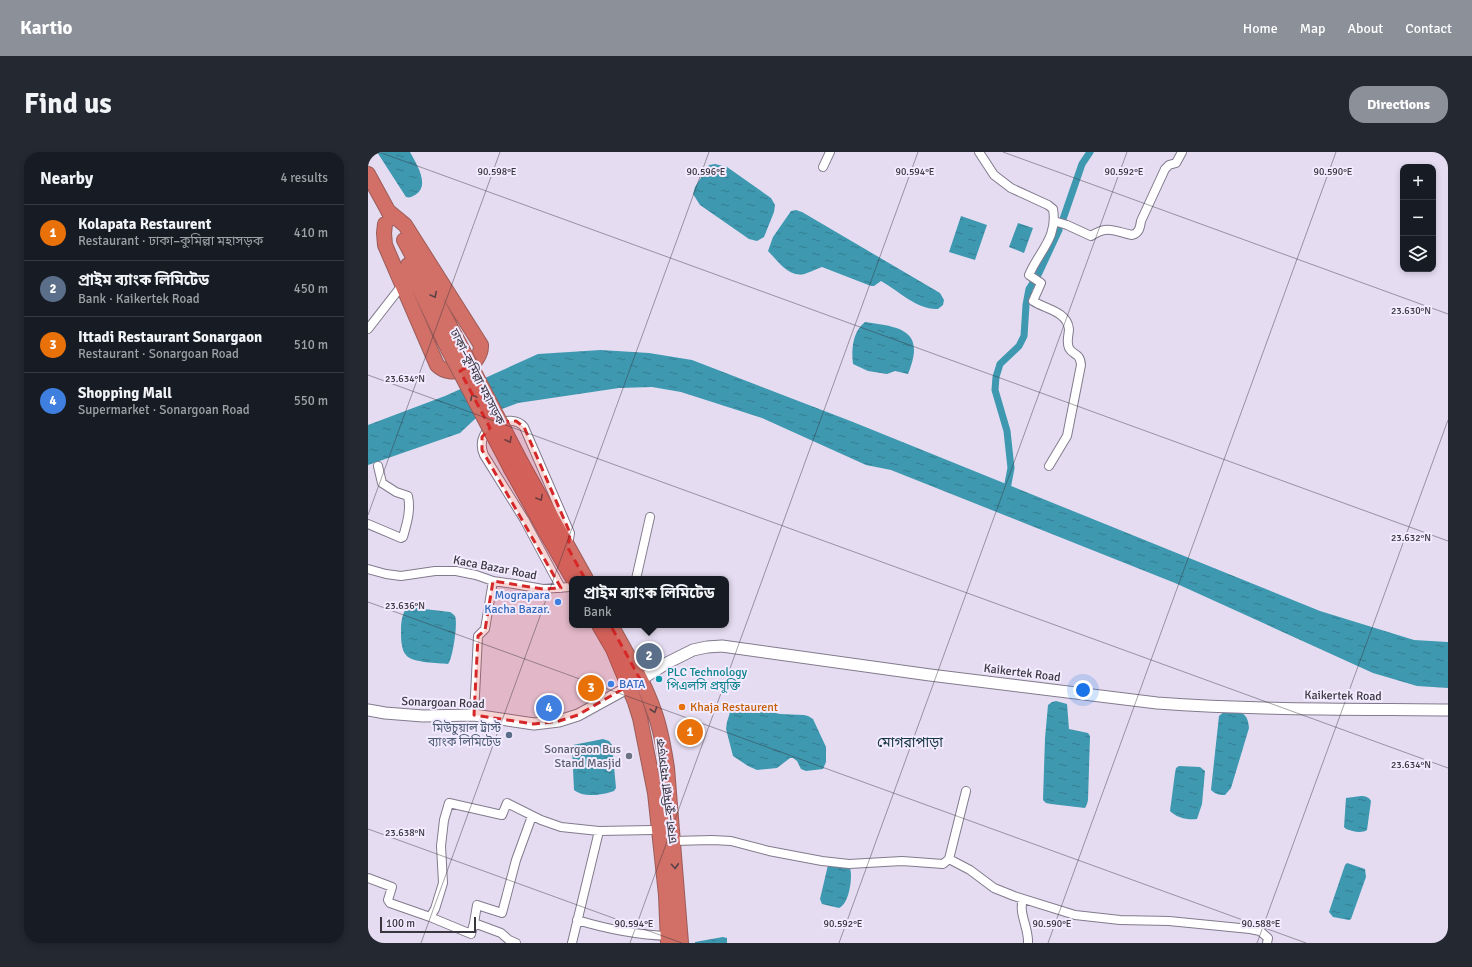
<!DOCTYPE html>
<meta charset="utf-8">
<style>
:root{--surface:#171b24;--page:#242831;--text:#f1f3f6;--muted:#9ea1a6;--line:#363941;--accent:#8c9099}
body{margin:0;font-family:Signika,"Noto Sans Bengali",sans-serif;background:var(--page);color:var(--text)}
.controls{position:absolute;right:12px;top:12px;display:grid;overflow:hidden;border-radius:8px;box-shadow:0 2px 6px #0003}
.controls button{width:36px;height:36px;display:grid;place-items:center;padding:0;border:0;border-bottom:1px solid var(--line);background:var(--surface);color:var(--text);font:20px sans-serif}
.scale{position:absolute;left:12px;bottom:10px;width:96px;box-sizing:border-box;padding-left:4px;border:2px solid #39363e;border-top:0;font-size:11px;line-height:14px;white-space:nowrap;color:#39363e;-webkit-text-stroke:3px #f2eaff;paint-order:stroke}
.you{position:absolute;left:715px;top:538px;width:14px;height:14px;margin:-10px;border:3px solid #fff;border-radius:50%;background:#1a73e8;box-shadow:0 0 0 6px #1a73e833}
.badge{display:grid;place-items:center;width:26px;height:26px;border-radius:50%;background:var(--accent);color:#fff;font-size:13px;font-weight:700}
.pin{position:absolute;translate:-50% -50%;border:2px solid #fff;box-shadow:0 1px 4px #0006}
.popup{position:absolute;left:201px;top:424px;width:160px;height:52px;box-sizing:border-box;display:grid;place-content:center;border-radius:8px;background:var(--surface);filter:drop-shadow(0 1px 3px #0005);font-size:13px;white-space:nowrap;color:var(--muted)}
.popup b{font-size:15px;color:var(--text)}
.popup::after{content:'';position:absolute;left:50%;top:100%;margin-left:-8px;border:8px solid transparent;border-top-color:var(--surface)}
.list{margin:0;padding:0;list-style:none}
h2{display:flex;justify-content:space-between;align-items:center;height:52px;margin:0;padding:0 16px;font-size:17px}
h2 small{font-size:13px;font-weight:400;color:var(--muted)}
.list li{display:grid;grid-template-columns:26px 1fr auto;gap:12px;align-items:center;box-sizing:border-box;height:56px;padding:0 16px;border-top:1px solid var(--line)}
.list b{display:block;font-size:15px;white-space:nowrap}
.list p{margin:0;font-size:13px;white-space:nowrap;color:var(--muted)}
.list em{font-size:13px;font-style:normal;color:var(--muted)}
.icon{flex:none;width:22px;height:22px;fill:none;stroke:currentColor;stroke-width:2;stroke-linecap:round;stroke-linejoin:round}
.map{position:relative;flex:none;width:1080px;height:791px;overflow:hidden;border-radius:16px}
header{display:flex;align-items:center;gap:24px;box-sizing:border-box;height:56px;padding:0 20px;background:var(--accent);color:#fff}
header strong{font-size:19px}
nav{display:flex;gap:22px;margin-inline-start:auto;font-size:14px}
.intro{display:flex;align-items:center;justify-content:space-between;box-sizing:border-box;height:96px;padding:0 24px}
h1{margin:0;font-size:28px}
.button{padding:10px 18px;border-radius:16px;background:var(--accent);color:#fff;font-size:14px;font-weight:700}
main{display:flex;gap:24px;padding:0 24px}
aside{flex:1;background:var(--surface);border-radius:16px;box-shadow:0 2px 6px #0003}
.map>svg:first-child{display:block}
.water{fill:url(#water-ripples)}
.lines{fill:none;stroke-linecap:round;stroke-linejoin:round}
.canal{stroke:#3d98b0;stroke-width:7}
.street-casing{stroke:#827a8d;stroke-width:10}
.secondary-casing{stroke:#827a8d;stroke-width:13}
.highway-casing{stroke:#9c5c59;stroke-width:16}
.street{stroke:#fff;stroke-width:8}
.secondary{stroke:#fff;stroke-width:11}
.highway{stroke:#d27067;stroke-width:14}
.highway-bridge-casing{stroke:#9c5c59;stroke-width:16;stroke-linecap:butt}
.highway-bridge{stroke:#d27067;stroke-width:14}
.oneway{stroke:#584246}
.marked{fill:#d62828;fill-opacity:0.2;stroke:#d62828;stroke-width:3;stroke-dasharray:8 5;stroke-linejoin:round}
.ticks{fill:none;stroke:#39363e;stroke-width:1;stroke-opacity:0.45}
.shop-dot{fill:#3f7fe0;stroke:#f2eaff;stroke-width:1.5}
.culture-dot{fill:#0f9aa8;stroke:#f2eaff;stroke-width:1.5}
.food-dot{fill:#e8710a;stroke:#f2eaff;stroke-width:1.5}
.service-dot{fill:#5c6f8a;stroke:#f2eaff;stroke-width:1.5}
.worship-dot{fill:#6b7280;stroke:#f2eaff;stroke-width:1.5}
.labels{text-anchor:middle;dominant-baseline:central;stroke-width:4;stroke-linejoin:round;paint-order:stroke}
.street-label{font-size:12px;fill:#39363e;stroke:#f2eaff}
.shop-label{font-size:12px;fill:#366cbe;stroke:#f2eaff;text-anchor:end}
.culture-label{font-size:12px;fill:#0d838f;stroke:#f2eaff;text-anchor:start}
.food-label{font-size:12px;fill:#c56008;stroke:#f2eaff;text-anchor:start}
.service-label{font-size:12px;fill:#4e5e75;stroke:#f2eaff;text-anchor:end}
.worship-label{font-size:12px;fill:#5b616d;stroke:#f2eaff;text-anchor:end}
.quarter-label{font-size:14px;fill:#15353e;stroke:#f2eaff}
.ticks-label{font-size:10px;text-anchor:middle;fill:#39363e;stroke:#f2eaff;stroke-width:4;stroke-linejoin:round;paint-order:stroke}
</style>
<header>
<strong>Kartio</strong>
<nav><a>Home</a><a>Map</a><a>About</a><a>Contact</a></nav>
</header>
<div class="intro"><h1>Find us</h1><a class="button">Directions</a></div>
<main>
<aside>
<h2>Nearby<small>4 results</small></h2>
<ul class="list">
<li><span class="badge" style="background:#e8710a">1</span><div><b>Kolapata Restaurent</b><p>Restaurant · ঢাকা–কুমিল্লা মহাসড়ক</p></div><em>410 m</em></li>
<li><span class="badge" style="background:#5c6f8a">2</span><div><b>প্রাইম ব্যাংক লিমিটেড</b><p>Bank · Kaikertek Road</p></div><em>450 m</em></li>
<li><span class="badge" style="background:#e8710a">3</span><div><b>Ittadi Restaurant Sonargaon</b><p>Restaurant · Sonargoan Road</p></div><em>510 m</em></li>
<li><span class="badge" style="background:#3f7fe0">4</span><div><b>Shopping Mall</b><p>Supermarket · Sonargoan Road</p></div><em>550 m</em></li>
</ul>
</aside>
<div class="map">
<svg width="1080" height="791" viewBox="0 0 1080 791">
<defs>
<pattern id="water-ripples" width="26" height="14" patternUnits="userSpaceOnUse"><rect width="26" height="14" fill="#3d98b0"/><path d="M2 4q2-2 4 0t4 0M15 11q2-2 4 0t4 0" fill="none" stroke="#347d91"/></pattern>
</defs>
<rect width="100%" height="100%" fill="#e5dcf1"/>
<!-- water -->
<path class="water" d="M9 0H42C48 11 63 34 47 43 43 45 42 46 38 45Z
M347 12 359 15 403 46 407 53 406 60 396 85 389 89 381 87 332 53 325 42 327 35 341 13Z
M428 58 434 60 572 141 576 148 575 153 570 157C549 158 531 139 513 129L506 134H503L454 115C448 117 445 119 439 121 422 128 410 109 400 99L405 85 423 59Z
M593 64 619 73 607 108 581 100Z
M650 71 665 76 656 101 641 95Z
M497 170C533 175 558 178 540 222L527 219 519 222 500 219 485 212C483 197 485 179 497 170Z
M233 198 281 201 324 208 485 270 952 459 1046 488 1080 490V536L1049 534 1005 521 807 431 523 318 498 313 394 266 313 240 284 235 251 236 150 251 107 267 92 281 0 313V273L77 244 170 202Z
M39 455 82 460C84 461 85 462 87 464 90 470 85 506 80 512 71 511 44 511 38 503 33 498 33 485 33 479 33 470 34 462 39 455Z
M688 549 699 552 701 577 720 581 722 584 720 648 719 652 717 656 683 652 678 651 675 648 677 586 680 553 684 550Z
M373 553 412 562 436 563 440 564 445 567 458 595V610L455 617 438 619 433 617 429 609 425 606H422L409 616 389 618 380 614 365 604 358 577 359 570 363 557 366 554Z
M857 559C872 560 880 559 881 576L863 636 857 643C851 643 847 642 843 638L851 564Z
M235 587 241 589 244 593 248 636 246 639C235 643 216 646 206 638L204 595 205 593Z
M811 614 832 615 837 619 834 652 829 667C819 668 809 666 802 659L807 621 808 616Z
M993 644C997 644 1001 645 1003 649L999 678C993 682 984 679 978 677L976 675 978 646Z
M979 711 997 717 998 725 983 767 981 768 965 765 961 760 977 713Z
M460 713 482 716C485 725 481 753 471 756L454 752 452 747Z
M355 785 359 786V791H327V790Z"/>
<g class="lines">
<!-- canal -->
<path class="canal" d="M694 70 714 12 722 0
M670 123 691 78
M638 342 643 316 639 279 627 238 628 225 632 212 651 194 656 184 658 153 661 137 666 129"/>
<!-- street casing -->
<g class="street-casing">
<path id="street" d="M611 0 626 23 643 36 680 53 685 57C690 86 671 99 661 123L673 131 665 149C677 157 699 159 701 177 701 183 698 189 701 196 705 204 712 200 713 213L699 284 681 314
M455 15 462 0
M686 69 699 73 723 84C740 73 745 79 764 83 771 81 772 76 773 69L797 17 801 13 808 11 814 0
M0 177 35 132
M0 372 33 386 35 385C39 371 43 358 40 344L28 340 14 331 10 314
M0 417 18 422 33 424 67 419H88L108 423 125 429 146 432 175 437 202 435
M268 427 282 365
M193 436 156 367 116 303C104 275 144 259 156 275L202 381 200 393
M106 563 110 484 117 477 125 429
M305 689 344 688 363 689 401 699 454 709 481 712 534 709 575 712 581 707 598 639
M581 707 602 718 626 736 646 744 707 763 752 768 801 769 882 777 892 779 900 786 899 791
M0 726 24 735 20 748 22 751 62 765 67 757 75 731 73 694 76 668 81 651 134 663 139 651 173 668 193 675 231 679 285 678
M655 747C650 761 661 776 660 791
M62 765 103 782 106 771 133 781 141 788 148 791
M209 768C239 777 269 783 300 784
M106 771 109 753 134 761 148 708 164 664
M204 791 231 679"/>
</g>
<!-- secondary casing -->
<g class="secondary-casing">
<path id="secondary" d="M0 558 17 561 55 564 106 563 166 572 191 569 210 563 261 535 299 511 325 498 339 495 354 494 562 523 789 551C886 558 983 557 1080 558"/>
</g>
<!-- highway casing -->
<g class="highway-casing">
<path id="highway" d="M0 22 24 66
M17 72 16 81 17 93 69 213C85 229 114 213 113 193L37 73 20 59
M36 88 91 191
M40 113 80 197
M154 312 218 427
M143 317 179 382 205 427
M231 473 245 497 267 550 272 566 287 641 298 743 300 791
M243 473C258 501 276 529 286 559 293 577 296 597 299 616L313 791"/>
</g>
<!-- street -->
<use href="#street" class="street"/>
<!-- secondary -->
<use href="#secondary" class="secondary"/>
<!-- highway -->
<use href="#highway" class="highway"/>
<!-- highway-bridge casing -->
<g class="highway-bridge-casing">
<path id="highway-bridge" d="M91 191 154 312
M80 197 143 317"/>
</g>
<!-- highway-bridge -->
<use href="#highway-bridge" class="highway-bridge"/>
</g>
<!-- one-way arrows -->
<defs><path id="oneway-chevron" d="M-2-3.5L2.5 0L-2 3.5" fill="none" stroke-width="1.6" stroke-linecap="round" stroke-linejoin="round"/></defs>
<g class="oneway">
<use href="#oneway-chevron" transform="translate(66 143) rotate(62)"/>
<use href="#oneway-chevron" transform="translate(105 245) rotate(-118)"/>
<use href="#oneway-chevron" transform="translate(141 288) rotate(63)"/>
<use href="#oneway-chevron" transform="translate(172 346) rotate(61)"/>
<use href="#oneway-chevron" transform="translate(286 558) rotate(71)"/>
<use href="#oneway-chevron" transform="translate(307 714) rotate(86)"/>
</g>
<!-- marked area -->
<path class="marked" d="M103 213 132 270 148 269 156 275 202 381 200 396 272 527 210 563 191 569 166 572 106 563 110 484 117 478 125 429 175 437 193 436 114 298V285L122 276 92 219Z"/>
<!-- ticks -->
<path class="ticks" d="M11 0 1080 389M635 0 1080 162M0 223 1080 616M0 363 132 0M0 450 938 791M0 677 314 791M53 791 341 0M262 791 550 0M471 791 759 0M680 791 968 0M889 791 1080 268"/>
<!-- markers -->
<g class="shop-dot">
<circle cx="190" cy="450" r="4"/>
<circle cx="243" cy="532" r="4"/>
</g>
<circle class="culture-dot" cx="291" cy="527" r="4"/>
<circle class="food-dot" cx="314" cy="555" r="4"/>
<circle class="service-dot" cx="141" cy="583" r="4"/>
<circle class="worship-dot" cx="261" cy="604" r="4"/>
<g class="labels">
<!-- street labels -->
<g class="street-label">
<text transform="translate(109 225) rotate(63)">ঢাকা–কুমিল্লা মহাসড়ক</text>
<text transform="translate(127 416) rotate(11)">Kaca Bazar Road</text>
<text transform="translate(654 521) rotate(7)">Kaikertek Road</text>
<text transform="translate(975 544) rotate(1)">Kaikertek Road</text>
<text transform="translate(75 551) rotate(2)">Sonargoan Road</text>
<text transform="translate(299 639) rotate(-97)">ঢাকা–কুমিল্লা মহাসড়ক</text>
</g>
<!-- shop labels -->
<g class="shop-label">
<text x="182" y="443">Mograpara<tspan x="182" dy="14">Kacha Bazar.</tspan></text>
<text x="251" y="532" text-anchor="start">BATA</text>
</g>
<!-- culture labels -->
<g class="culture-label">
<text x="299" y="520">PLC Technology<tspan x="299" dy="14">পিএলসি প্রযুক্তি</tspan></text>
</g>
<!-- food labels -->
<g class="food-label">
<text x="322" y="555">Khaja Restaurent</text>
</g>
<!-- service labels -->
<g class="service-label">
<text x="133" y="576">মিউচুয়াল ট্রাস্ট<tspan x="133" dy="14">ব্যাংক লিমিটেড</tspan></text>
</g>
<!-- worship labels -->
<g class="worship-label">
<text x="253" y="597">Sonargaon Bus<tspan x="253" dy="14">Stand Masjid</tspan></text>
</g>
<!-- quarter labels -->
<g class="quarter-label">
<text x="542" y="590">মোগরাপাড়া</text>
</g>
</g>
<g class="ticks-label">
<text x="756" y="23">90.592°E</text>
<text x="129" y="23">90.598°E</text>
<text x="338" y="23">90.596°E</text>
<text x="547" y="23">90.594°E</text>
<text x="965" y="23">90.590°E</text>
<text x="1043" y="162">23.630°N</text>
<text x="37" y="230">23.634°N</text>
<text x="1043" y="389">23.632°N</text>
<text x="37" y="457">23.636°N</text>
<text x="1043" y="616">23.634°N</text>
<text x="37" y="684">23.638°N</text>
<text x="266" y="775">90.594°E</text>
<text x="475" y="775">90.592°E</text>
<text x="684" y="775">90.590°E</text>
<text x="893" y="775">90.588°E</text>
</g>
</svg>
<div class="controls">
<button>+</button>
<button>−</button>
<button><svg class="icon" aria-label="layers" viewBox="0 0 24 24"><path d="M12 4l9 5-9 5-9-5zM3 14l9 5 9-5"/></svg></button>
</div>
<div class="scale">100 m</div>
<div class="you"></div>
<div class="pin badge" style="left:322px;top:580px;background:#e8710a">1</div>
<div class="pin badge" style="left:281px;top:504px;background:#5c6f8a">2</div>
<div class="popup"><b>প্রাইম ব্যাংক লিমিটেড</b>Bank</div>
<div class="pin badge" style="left:223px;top:536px;background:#e8710a">3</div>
<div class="pin badge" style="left:181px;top:556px;background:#3f7fe0">4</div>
</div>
</main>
